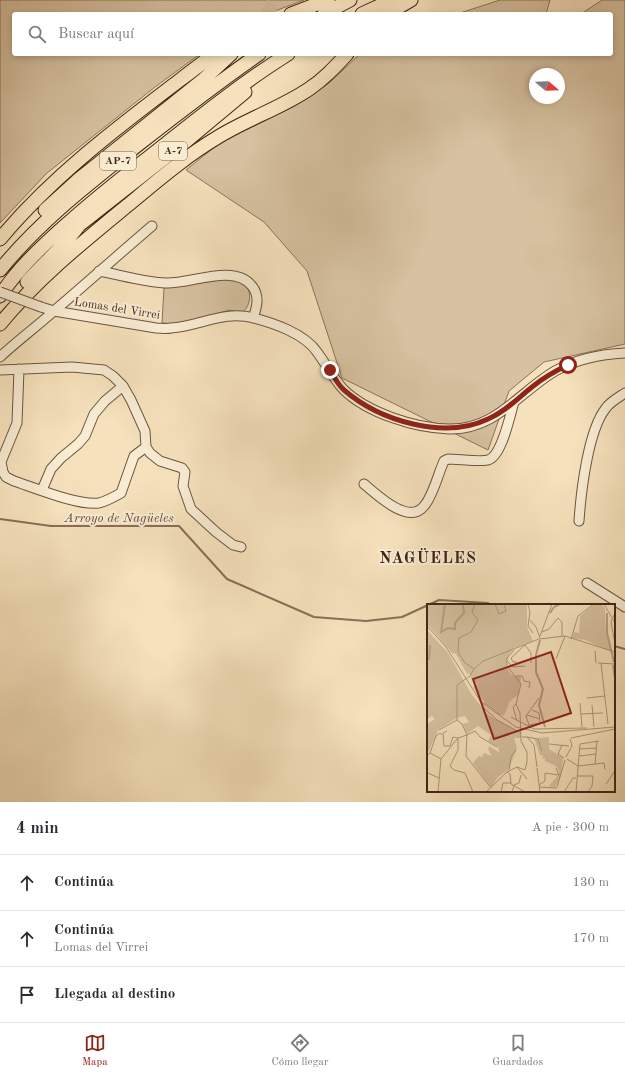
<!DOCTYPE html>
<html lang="es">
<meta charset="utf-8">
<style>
:root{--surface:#fff;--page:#f7f7f7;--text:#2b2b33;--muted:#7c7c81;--line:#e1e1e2;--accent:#8f2418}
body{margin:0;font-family:"Old Standard TT",serif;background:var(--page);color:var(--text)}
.compass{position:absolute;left:529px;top:68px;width:36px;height:36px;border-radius:50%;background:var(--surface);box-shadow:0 2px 6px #0003;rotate:109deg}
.stop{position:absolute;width:12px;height:12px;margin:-9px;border:3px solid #8f2418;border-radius:50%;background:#fff}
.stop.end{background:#8f2418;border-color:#fff;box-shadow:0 1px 4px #0008}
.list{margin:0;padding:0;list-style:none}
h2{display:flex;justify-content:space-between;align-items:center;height:52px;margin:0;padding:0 16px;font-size:17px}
h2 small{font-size:13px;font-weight:400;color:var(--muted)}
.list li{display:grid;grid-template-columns:26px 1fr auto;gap:12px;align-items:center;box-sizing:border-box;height:56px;padding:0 16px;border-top:1px solid var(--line)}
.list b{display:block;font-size:15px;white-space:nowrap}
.list p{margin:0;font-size:13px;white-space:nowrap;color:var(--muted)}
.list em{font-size:13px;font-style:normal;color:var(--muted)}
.icon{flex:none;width:22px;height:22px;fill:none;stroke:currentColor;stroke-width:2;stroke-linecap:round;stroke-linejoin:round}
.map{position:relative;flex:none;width:625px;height:802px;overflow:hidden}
.search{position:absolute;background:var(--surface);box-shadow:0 2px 6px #0003;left:12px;right:12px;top:12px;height:44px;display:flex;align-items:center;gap:10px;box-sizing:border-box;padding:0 14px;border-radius:4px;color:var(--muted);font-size:15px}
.sheet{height:220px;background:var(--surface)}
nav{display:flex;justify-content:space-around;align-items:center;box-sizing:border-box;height:56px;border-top:1px solid var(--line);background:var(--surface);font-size:11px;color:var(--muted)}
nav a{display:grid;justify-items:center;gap:2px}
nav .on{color:var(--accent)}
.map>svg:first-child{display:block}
.green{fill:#d6c1a0;stroke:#8c735b;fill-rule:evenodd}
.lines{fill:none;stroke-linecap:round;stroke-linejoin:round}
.stream{stroke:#886f58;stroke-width:2}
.highway-tunnel{stroke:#d1bb9b;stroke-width:13;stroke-dasharray:13 6;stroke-linecap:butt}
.minor-casing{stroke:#6e5440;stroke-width:11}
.highway-casing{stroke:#412516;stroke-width:15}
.minor{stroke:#f8ecd3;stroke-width:9}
.highway{stroke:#f5e1bc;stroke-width:13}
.minor-bridge-casing{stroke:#6e5440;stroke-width:11;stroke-linecap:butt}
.minor-bridge{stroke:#f8ecd3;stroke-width:9}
.route{stroke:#8f2418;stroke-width:5}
.labels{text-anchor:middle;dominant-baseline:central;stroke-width:4;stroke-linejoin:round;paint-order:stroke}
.shield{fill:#f8ecd3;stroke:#78614f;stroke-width:1}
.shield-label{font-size:11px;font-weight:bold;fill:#412516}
.street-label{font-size:12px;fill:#412516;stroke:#f8ecd3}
.water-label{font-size:13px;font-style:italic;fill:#654a37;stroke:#f8ecd3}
.district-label{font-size:16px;font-weight:bold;letter-spacing:1px;fill:#412516;stroke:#f8ecd3}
.inset-river{fill:none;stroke:#b8a184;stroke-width:2}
.inset-road{fill:none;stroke:#ad967a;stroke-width:1}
.view{fill:#8f2418;fill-opacity:0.15;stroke:#8f2418;stroke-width:2}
.inset-edge{fill:none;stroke:#412516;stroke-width:2}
</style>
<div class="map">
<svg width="625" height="802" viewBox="0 0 625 802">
<rect width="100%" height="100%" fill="#f5e1bc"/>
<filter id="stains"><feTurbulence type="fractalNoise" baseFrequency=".005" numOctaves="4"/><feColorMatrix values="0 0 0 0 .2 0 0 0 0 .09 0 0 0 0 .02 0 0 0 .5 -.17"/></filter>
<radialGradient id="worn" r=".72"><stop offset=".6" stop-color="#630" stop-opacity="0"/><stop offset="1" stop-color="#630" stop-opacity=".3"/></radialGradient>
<!-- green -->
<path class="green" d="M0 0H304L267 14H14V54H200L155 87 47 173 0 223Z
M500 0H550L546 14H457Z
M602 0H625V344L544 362 509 391 488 450 342 378 307 271 264 222 186 170 221 142 295 106 329 83 360 54H611V14H581ZM535 74H559V98H535Z
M228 279C231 280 237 280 240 281 253 287 252 305 242 313L230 310 177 324 162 323 164 288Z"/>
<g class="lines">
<!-- stream -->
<path class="stream" d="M0 519 51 526H179L227 579 314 617 366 621 402 617 439 600 488 603 491 605
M614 646 625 649"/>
<!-- highway-tunnel -->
<path class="highway-tunnel" d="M266 14 276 0"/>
<!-- minor casing -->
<g class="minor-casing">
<path id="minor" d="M99 271C121 275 144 282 166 283 191 284 234 263 252 286 260 296 257 307 253 318
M41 307 54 311 156 328C161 328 166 329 171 328 201 326 223 310 254 318 274 323 305 334 317 352 326 364 333 378 343 389 367 413 415 428 449 429 496 430 519 392 555 371 577 359 601 354 625 353
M0 357C17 341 36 327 54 311 87 283 119 254 152 226
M19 369 17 423 1 462 3 472 6 477 14 481C35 488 79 506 99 503 107 501 114 497 121 493L134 456 146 447
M0 370 72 367 104 370 113 376 123 386 131 400 145 431 146 447 150 453 160 461 182 468 185 472 183 486 191 509 216 532 233 545 241 547
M364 484C376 494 409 526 424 506 433 496 438 474 444 461L448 459C457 459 482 462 488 460 502 456 510 415 514 402
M42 490 51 469 61 458 78 444 85 436 94 414 105 401 123 386
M579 521C581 492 588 430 606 408 610 402 619 397 625 393
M587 583 625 607"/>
</g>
<!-- highway casing -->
<g class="highway-casing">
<path id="highway" d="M291 14 328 0
M324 14 350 0
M362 14 392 0
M387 14 411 0
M45 210 79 179 204 79 231 54
M73 230 185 142 245 92
M0 239C61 166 140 111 214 54
M0 270C39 222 87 185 135 147 176 115 217 83 259 54
M27 282C45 262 65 245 80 224
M0 296C16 271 38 250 59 231 87 206 115 183 144 161 191 124 237 86 288 54
M0 324C37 279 83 242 128 205 157 181 186 156 218 137 247 119 281 108 309 89 324 79 335 67 347 54"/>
</g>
<!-- minor -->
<use href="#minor" class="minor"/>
<!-- highway -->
<use href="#highway" class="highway"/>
<!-- minor-bridge casing -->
<g class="minor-bridge-casing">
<path id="minor-bridge" d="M0 292 41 307"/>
</g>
<!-- minor-bridge -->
<use href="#minor-bridge" class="minor-bridge"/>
</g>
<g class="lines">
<!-- route -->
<path class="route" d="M330 370C334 377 338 385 344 390 380 421 444 440 488 419 505 412 518 398 532 387 543 378 555 371 568 365"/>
</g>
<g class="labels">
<!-- shield labels -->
<g class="shield">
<rect x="159" y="142" width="28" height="18" rx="3"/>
<rect x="100" y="152" width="36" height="18" rx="3"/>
</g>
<g class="shield-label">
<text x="173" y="151">A-7</text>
<text x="118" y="161">AP-7</text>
</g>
<!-- street labels -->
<g class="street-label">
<text transform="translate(117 309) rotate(9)">Lomas del Virrei</text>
</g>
<!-- water labels -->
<g class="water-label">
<text x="119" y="518">Arroyo de Nagüeles</text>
</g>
<!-- district labels -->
<g class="district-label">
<text x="428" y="559">NAGÜELES</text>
</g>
</g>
<!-- overview -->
<g transform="translate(427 604)">
<rect width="188" height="188" fill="#f5e1bc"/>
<path d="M0 0H100V23L106 37 87 44 82 50 79 63 84 71 94 73 92 90 83 97 77 112 57 97 46 83 51 80 44 75 43 70H40L29 50 25 49 0 20ZM168 0H175L178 5 179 29 184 45 181 47 159 36 145 34 147 28 152 29 153 12ZM0 26 21 49 45 91 60 110 94 130V134H87L90 144 81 166 71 173 64 183 46 159 52 152 55 153 57 149 65 152 61 145 62 142 73 149 71 143 61 137 64 131 51 122 40 130 36 120 42 118 38 112 30 114 12 125 0 150V120L8 115 5 112 0 115ZM122 133V145L136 154 134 172 128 183 122 182 132 170V167L129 162 118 157V154L115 155 116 152 113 151 107 134 111 136 116 148 112 136 110 134Z" fill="#d6c1a0"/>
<path class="inset-river" d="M18 0 14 28 21 24 28 25V19L37 9 36 0M123 9 127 3 133 0M180 9V29L187 58M113 36 109 51V68L116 85 112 101 118 123M2 56 3 41M186 61 188 74"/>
<path class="inset-road" d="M48 0 45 8 51 16 44 28 32 34 31 48 38 59 47 65 56 57 112 35 138 32 188 48M68 0 72 10 79 7 77 0M101 0 103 8 101 22 106 29M177 0 188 19M188 9 184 18 188 40M103 16 109 23 113 34M0 22 19 43 54 98 89 123 115 129 188 123M115 28 122 25 131 14 135 18V32M113 32 125 0M144 35 151 12 167 0M168 47 169 59M129 55 138 32M80 57 86 63 98 62M90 58H86L84 54 98 41 104 49V59M171 59 188 60M174 59 181 120M89 72H95L97 77 103 78 102 84M160 94 178 92M57 98 74 111M153 99 155 123M89 100 86 103 90 117M165 101 167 123M56 103 70 116 94 129M154 110 176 109M100 111 113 115M84 113 107 125 160 124M30 116V81L43 72 47 65M102 121 113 119 112 109 105 106M103 124 99 112 112 94M12 126 30 116 35 120 40 131 39 152 64 184M20 127 16 129 17 142H23L26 133 31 134M40 131 31 134V146L23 162 27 166 38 169 46 188M40 131 48 127 53 133 70 143M95 133H100L107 141 110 163M100 133 111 135 115 147M144 134 188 125M122 140 142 142M135 141 131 150 137 154M152 145 170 144M3 149 9 132 13 129 15 131M0 152 3 149 14 155M152 152 169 150M139 153 145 142 143 135M140 155 151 162M168 160 170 137M151 162 177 159 178 165M90 163 100 175M110 164 113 188M82 166 84 153 89 146M80 168 90 163 98 166 100 158V148L94 137 93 109 89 100 94 80 80 62V54L87 46M1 169 12 174M150 172H166L165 182 161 188M179 180 188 167M112 181 118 177V169L132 171 129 164M112 183 130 184M130 183 138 156M11 188 14 155 31 134M59 188 80 168 83 170 84 180 98 188M74 188 76 179H84M85 188 87 181 92 179 94 171M137 188 146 174H149M149 188 153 140 172 137"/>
<path class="view" d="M124 48 144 109 67 135 46 75Z"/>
<rect width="188" height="188" class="inset-edge"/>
</g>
<rect width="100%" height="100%" filter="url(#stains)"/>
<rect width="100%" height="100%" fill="url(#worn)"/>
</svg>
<svg class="compass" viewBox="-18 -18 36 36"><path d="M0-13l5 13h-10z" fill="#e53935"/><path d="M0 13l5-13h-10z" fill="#7c7c81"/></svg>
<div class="stop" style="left:568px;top:365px"></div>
<div class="stop end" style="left:330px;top:370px"></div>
<div class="search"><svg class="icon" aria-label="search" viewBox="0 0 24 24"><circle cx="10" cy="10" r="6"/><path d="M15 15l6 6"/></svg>Buscar aquí</div>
</div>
<section class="sheet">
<h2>4 min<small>A pie · 300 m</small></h2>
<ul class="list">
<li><svg class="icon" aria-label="ahead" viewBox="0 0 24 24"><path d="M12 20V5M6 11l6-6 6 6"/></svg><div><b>Continúa</b></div><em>130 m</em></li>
<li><svg class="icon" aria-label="ahead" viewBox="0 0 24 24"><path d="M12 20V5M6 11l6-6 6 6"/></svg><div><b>Continúa</b><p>Lomas del Virrei</p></div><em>170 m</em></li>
<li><svg class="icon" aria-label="arrive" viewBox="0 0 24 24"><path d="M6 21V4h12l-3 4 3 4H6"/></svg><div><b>Llegada al destino</b></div></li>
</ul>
</section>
<nav>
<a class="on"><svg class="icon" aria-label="map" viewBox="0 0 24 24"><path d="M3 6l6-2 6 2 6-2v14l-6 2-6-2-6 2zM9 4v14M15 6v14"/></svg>Mapa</a>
<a><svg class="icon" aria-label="directions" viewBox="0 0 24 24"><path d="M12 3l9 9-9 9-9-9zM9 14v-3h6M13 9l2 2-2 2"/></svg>Cómo llegar</a>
<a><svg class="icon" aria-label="saved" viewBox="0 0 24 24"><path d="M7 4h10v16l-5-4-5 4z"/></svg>Guardados</a>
</nav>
